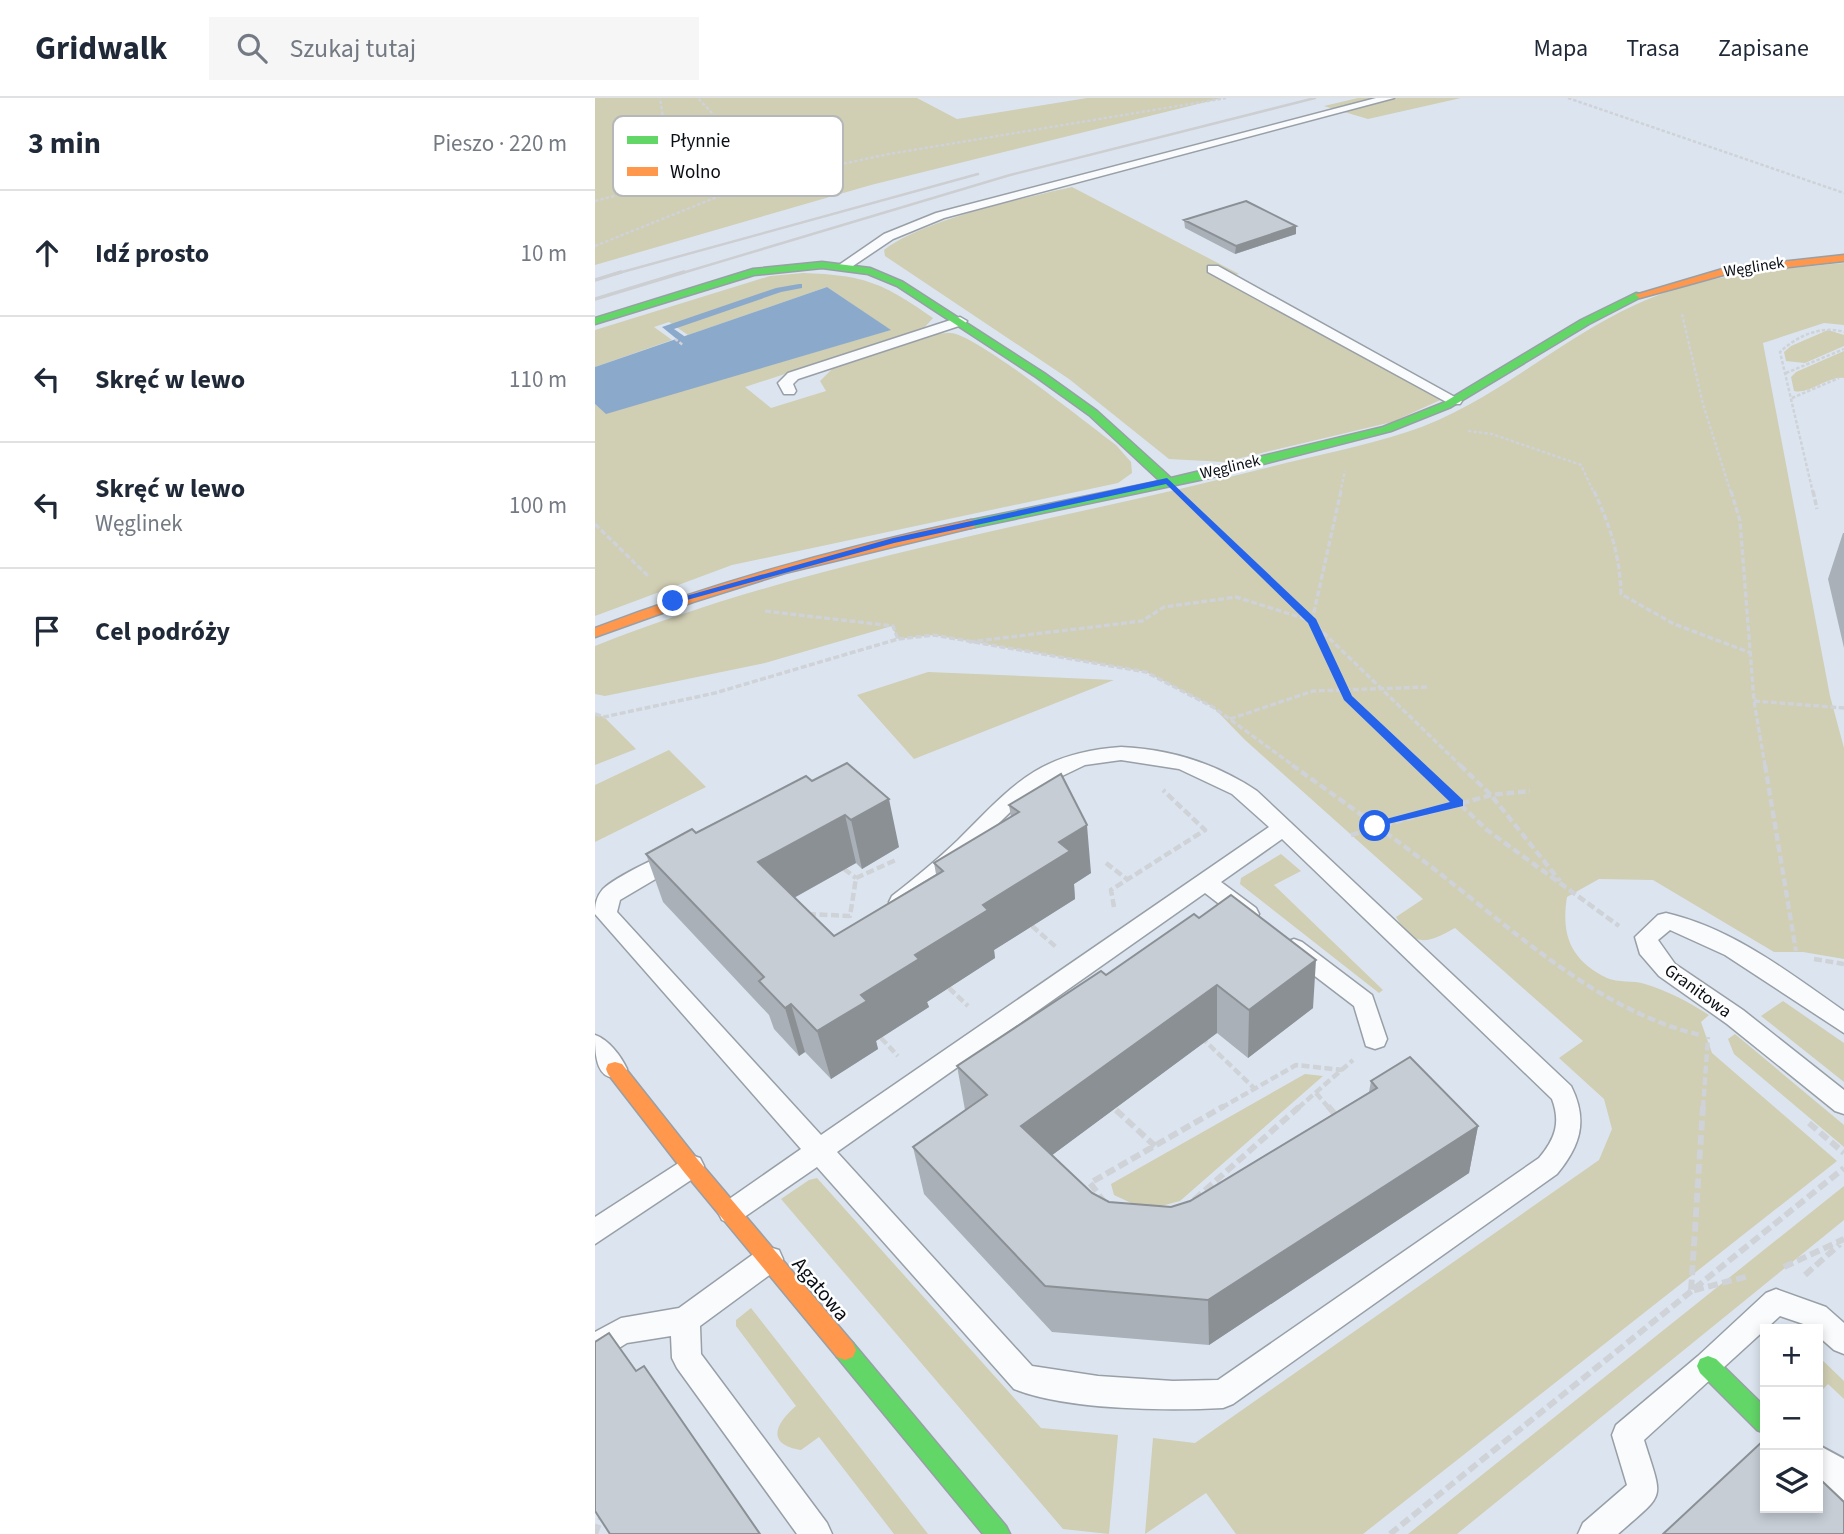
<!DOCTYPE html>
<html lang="pl">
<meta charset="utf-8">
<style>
:root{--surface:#fff;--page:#f6f6f7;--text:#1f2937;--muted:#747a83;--line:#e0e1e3}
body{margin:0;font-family:"Source Sans 3",sans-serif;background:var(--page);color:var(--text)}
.controls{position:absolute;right:21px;bottom:21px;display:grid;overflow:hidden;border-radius:0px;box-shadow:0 4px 10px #0003}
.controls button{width:63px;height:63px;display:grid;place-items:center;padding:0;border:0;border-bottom:2px solid var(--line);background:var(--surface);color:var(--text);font:35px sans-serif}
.stop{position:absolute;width:21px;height:21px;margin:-16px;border:5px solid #2563eb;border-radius:50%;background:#fff}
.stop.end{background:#2563eb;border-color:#fff;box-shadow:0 2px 7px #0008}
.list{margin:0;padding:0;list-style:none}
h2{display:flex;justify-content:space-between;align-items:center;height:91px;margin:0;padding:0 28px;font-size:30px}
h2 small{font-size:23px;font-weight:400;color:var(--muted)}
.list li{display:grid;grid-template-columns:46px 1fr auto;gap:21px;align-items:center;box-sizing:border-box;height:126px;padding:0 28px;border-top:2px solid var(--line)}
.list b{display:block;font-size:26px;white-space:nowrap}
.list p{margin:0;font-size:23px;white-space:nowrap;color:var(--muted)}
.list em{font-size:23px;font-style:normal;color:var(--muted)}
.icon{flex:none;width:38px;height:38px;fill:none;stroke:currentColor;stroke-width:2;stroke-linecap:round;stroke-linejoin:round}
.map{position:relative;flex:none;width:1249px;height:1436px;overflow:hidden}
header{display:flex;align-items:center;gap:42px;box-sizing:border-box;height:98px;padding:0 35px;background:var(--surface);border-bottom:2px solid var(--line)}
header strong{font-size:33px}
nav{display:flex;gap:38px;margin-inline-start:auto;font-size:24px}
.search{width:490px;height:63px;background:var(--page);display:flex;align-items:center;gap:18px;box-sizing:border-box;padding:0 24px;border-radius:0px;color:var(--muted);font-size:26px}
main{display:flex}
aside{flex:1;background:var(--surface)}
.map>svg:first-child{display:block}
.green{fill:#d0ceb3}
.water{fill:#8ba9cb}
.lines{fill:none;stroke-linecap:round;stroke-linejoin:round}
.stream{fill:#8ba9cb;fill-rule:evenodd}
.lane-casing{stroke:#989fa6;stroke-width:3}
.street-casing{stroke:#989fa6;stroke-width:4}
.fast-casing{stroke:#989fa6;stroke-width:3}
.slow-casing{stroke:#989fa6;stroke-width:3}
.path-far3{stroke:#cfd2d6;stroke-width:2.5;stroke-dasharray:3.5 2;stroke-linecap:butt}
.path-far2{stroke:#cfd2d6;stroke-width:3.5;stroke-dasharray:6 2.5;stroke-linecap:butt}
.path-far1{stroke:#cfd2d6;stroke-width:4.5;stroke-dasharray:8 3.5;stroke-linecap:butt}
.path{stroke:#cfd2d6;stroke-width:6;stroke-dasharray:10 4.5;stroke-linecap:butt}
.lane{fill:#fafbfd;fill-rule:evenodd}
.street{fill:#fafbfd;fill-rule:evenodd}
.fast{fill:#63d668;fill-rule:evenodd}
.slow{fill:#ff974d;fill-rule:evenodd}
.rail-far1{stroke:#ccced1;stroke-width:2.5}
.rail{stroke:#ccced1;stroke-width:3.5}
.wall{fill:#aab0b7}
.shaded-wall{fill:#8b9095}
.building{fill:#c6cdd5;stroke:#8b9095;stroke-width:2}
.route{fill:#2563eb}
.labels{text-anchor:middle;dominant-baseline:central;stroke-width:5;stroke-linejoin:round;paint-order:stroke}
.far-street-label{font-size:16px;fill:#090e15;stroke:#fff}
.street-label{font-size:18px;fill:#090e15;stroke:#fff}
.near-street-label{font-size:21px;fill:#090e15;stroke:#fff}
.key{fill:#fff;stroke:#b5b7b9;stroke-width:2}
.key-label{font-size:19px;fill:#090e15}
</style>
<header>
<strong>Gridwalk</strong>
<div class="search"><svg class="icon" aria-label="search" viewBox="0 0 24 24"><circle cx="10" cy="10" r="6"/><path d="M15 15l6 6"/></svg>Szukaj tutaj</div>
<nav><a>Mapa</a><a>Trasa</a><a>Zapisane</a></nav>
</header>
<main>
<aside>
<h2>3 min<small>Pieszo · 220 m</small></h2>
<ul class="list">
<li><svg class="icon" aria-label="ahead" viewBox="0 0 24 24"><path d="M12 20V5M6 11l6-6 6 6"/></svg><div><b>Idź prosto</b></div><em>10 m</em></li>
<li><svg class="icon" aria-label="left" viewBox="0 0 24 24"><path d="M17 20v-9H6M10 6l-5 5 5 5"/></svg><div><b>Skręć w lewo</b></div><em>110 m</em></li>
<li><svg class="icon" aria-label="left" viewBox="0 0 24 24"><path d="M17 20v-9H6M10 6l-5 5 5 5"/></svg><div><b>Skręć w lewo</b><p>Węglinek</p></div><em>100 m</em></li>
<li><svg class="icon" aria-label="arrive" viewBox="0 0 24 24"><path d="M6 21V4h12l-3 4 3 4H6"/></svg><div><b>Cel podróży</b></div></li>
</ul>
</aside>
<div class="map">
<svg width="1249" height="1436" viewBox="0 0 1249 1436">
<rect width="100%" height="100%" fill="#dce5ef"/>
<!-- green -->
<path class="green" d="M0 0H322L362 21 492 0H627L276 87 0 167Z
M763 0H866L773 21 729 8Z
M477 89 644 176 633 178 852 299 797 324 629 364 574 361 474 281 290 158 289 152C330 121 425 101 477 89Z
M1249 165V227L1229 225 1168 245 1235 598 1249 650V861L1208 854H1179L1058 782 1004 781 972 799C966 836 975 862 1012 880 1023 885 1038 882 1050 886 1073 893 1094 904 1114 917L1106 924 1117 955 1242 1063 768 1436H641L611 1395 550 1436 558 1340 600 1345 1004 1062 1017 1031 1009 1001 964 960 988 943 860 830C833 845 819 851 801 819L828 801 650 642 618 609 551 574 339 537 303 541 297 528 170 565 10 598 0 596V548C216 462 446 427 671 370 717 358 766 349 812 334 896 307 962 242 1042 206 1107 176 1179 172 1249 165Z
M208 175C270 177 288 185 338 220L328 231 150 289 176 310 231 293 225 283 237 271C265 260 329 234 356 235 382 237 494 327 521 347L536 364 537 375 523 385 137 467 0 518V306L11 315 295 232 232 189 93 237 74 224 59 229 77 242 0 269V232L175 178Z
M1233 232 1249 237V248L1210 265 1191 263 1189 254 1196 248Z
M1249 253V280C1232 278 1215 297 1199 293L1196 279 1201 274Z
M333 574 519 582 319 661 262 597Z
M0 616 9 619 41 651 0 667Z
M74 652 111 689 0 744V687Z
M686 756 706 773 679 787 788 892 784 895 645 786 646 780Z
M1188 903 1249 945V984L1166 918Z
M1140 936 1249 1027V1049L1139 956 1133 941Z
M710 976 728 978 585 1103 551 1112 519 1097 516 1086Z
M222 1080 446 1330 523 1337 514 1436 468 1431 186 1101 214 1082Z
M1249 1088V1122L862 1436H813Z
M156 1210 333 1436H299L224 1339 206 1352C169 1346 182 1324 201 1308L141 1228V1222Z
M1223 1258 1249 1283V1301L1233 1286 1223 1296Z"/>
<!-- water -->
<path class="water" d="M232 189 296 232 11 316 0 306V269Z"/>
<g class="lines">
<!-- stream -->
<path class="stream" d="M204 186H207V190L186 194 79 231 89 238V242H83L67 229 181 190Z"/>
<!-- lane casing -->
<g class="lane-casing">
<path id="lane" d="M781 0H799L349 120 298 141 252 172 241 169 289 136 341 115Z
M613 168H623L867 303 865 306H855L613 174Z
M365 219 372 223 370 226 203 281 198 286 201 293 199 296H189L183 285 193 275Z
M526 649C575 651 622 666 662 693L976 988C993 1022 986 1047 962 1076L638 1306 628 1310C571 1313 472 1312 419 1291L222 1069 145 1122 136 1126 127 1122 123 1114 127 1106 206 1051 0 816C0 807 1 799 8 791 19 780 77 749 91 753L94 758 91 763 25 802 22 814 226 1037 674 729 637 696 584 671 526 662 490 667 438 692 338 789 313 810H297L294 804 297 798C320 780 342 762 363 742 418 687 443 655 526 649ZM687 741 957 1001C966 1025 960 1041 944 1060L623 1282 578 1283 503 1278 437 1268 242 1054 610 795 645 822H661L664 816 661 810 626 784Z
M1071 815C1139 831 1193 874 1249 913V935L1130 857 1075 832 1063 842 1080 866 1148 912 1249 992V1016L1240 1013 1132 926 1064 878 1045 856 1040 839 1063 817Z
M699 841 707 844 777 897 792 941 789 948 780 951 771 948 759 908 691 856 688 850 691 844Z
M0 937C14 942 26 958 32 971L29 978C1 987 0 957 0 937Z
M96 1057 105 1060 109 1068 105 1076 0 1146V1119Z
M174 1149 184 1152 188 1161 184 1170 105 1228 106 1256 232 1425 237 1436H202L82 1270 77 1260 76 1238 32 1245 0 1265V1234L26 1220 84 1210 164 1152Z
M1181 1191 1231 1209 1249 1225V1256L1239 1252 1223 1238V1231L1185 1218 1049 1342C1068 1404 1072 1393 1023 1436H983L988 1425 1032 1387 1017 1337 1021 1327 1103 1258 1171 1195Z"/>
</g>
<!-- street casing -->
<g class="street-casing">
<path id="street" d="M1223 1347 1249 1361V1430L1229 1421 1218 1410H1223Z"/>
</g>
<!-- fast casing -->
<g class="fast-casing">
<path id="fast" d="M227 164 275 170 308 184 449 275 502 313 576 380 788 329 848 305 986 222 1041 195 1050 197 994 226 856 309 796 333 614 380 376 430 372 429V423L565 383 494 317 441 279 302 188 273 176 227 170 159 177 0 226V220L158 171Z
M250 1242 258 1245 411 1428 415 1436H388L242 1259 239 1252 242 1245Z
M1113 1258 1121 1261 1170 1309V1335L1162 1332 1105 1275 1102 1268 1105 1261Z"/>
</g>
<!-- slow casing -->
<g class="slow-casing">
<path id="slow" d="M1249 157V163L1132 176 1045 200 1040 197 1131 170Z
M376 422 380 423V429L190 475 98 504 0 539V530C123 483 248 449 376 422Z
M20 964 27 966 103 1062 258 1245 261 1252 258 1259 250 1262 242 1259 89 1074 13 976 11 971 13 966Z"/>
</g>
<!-- path-far3 -->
<path class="path-far3" d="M973 0 1249 95
M157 85 294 56 631 0
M0 103 19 98 76 71 65 0
M0 148 157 85 153 54 103 0
M1087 216 1108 306 1136 395
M80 241 88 247
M1191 275 1249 251
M1197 300 1244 280
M873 333 897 336 986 367 999 395
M745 395 750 373
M1218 395 1185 254C1202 238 1226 227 1249 234"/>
<!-- path-far2 -->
<path class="path-far2" d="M746 393 717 523 753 599 825 668
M999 393C1015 428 1025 457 1026 496L1079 526 1156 555
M1136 393 1145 423 1159 603 1170 668
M1218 393 1222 411
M600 410 866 668
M0 426 53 478
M170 513 298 528 303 541
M374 544 547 523 569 509 641 499 717 523
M1159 603 1249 610
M0 616 9 619 120 595 303 541 339 537 551 574 618 609 699 668
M635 621 718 593 833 589"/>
<!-- path-far1 -->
<path class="path-far1" d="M697 667C744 701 793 735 839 771 921 834 1002 912 1105 937
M824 667 892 732 1024 828
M865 667 896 697 965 783
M1170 667 1201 853
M756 737 896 697 935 693
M511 765 533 782
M249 771 261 780
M519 809 516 792 610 732 568 692
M213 816 255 818 261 780 303 761
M437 828 461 849
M1219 861 1249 866
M354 890 373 908
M606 939 660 991
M286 940 303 958
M721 995 734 1010
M626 1010 701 967 747 972
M703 1010 758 962
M1108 1010 1113 939"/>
<!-- path -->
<path class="path" d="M733 1008 743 1020
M1108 1008 1096 1193 1154 1178
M521 1012 560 1048
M1214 1025 1249 1055
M599 1102 705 1008
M510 1105 495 1085 629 1008
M1189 1169 1249 1141
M1210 1177 1245 1146
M0 1436 7 1417
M795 1436 1249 1070"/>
<!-- lane -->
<use href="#lane" class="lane"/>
<!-- street -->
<use href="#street" class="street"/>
<!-- fast -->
<use href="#fast" class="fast"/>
<!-- slow -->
<use href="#slow" class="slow"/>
<!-- rail-far1 -->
<path class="rail-far1" d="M20 176 383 76
M84 176 415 77 720 0"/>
<!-- rail -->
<path class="rail" d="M0 182 26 174
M0 201 89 174"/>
</g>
<!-- wall -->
<path class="wall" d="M589 122 701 136 640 156 590 130Z
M1248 435H1249V550L1233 481Z
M211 678 304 749 267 771 261 765 199 800 239 838 341 776 339 765 416 719 414 707 496 775 479 786 480 801 399 852 400 860 332 904 334 909 281 943 283 951 236 981 210 954 204 958 179 931 174 917 68 804 51 756 101 735Z
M604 820 718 910 653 960 622 935 457 1057 497 1095 514 1104 576 1109 595 1103 774 994 776 983 883 1028 874 1075 614 1247 457 1234 329 1096 318 1049 370 1012 362 968Z"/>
<!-- shaded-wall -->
<path class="shaded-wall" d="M701 128V136L640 156 641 148Z
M294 701 304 749 267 771 256 722Z
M250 717 261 765 177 812 163 764Z
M492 727 496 775 479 786 480 801 399 852 400 860 332 904 334 909 281 943 283 951 236 981 222 933 266 897 388 807 464 744Z
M721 862 718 910 653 960 654 912Z
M622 887V935L433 1075 426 1028Z
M196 906 210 954 204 958 190 910Z
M883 1028 874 1075 614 1247 613 1202Z"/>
<!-- building -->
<path class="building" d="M651 103 701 128 641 148 589 122Z
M252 665 294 701 256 722 250 717 163 764 239 838 348 773 339 765 424 714 414 707 466 676 492 727 464 744 475 753 388 807 393 812 320 857 324 861 266 897 272 903 222 933 196 906 190 910 164 883 169 879 51 756 97 731 101 735 211 678 217 683Z
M636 797 721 862 654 912 622 887 426 1028 497 1095 514 1104 576 1109 595 1103 782 990 776 983 815 959 883 1028 613 1202 450 1188 318 1049 392 997 362 968 506 873 511 877 599 816 604 820Z
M14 1235 41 1273 49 1268 165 1436H15L0 1413V1244Z
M1170 1341V1410H1223V1386L1227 1383 1249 1404V1436H1068Z"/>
<!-- route -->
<path class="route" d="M572 380 721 521 757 598 868 702V708L776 730V725L855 704 749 602 713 525 571 386 299 445 81 505 73 503 298 440Z"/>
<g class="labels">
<!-- far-street labels -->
<g class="far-street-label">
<text transform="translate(1159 169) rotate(-9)">Węglinek</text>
<text transform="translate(635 369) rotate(-13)">Węglinek</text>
</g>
<!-- street labels -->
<g class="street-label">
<text transform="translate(1103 893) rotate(36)">Granitowa</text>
</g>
<!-- near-street labels -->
<g class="near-street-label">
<text transform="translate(226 1191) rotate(50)">Agatowa</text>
</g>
</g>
<!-- legend -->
<rect x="18" y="18" width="230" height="80" rx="10" class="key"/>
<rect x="32" y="38" width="31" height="8" fill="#63d668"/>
<rect x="32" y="69" width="31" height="9" fill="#ff974d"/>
<g class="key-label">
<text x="75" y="49">Płynnie</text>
<text x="75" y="80">Wolno</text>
</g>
</svg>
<div class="controls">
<button>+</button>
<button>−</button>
<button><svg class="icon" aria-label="layers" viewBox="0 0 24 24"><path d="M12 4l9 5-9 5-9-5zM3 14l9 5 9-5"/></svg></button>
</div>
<div class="stop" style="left:780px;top:728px"></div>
<div class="stop end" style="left:78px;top:503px"></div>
</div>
</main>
